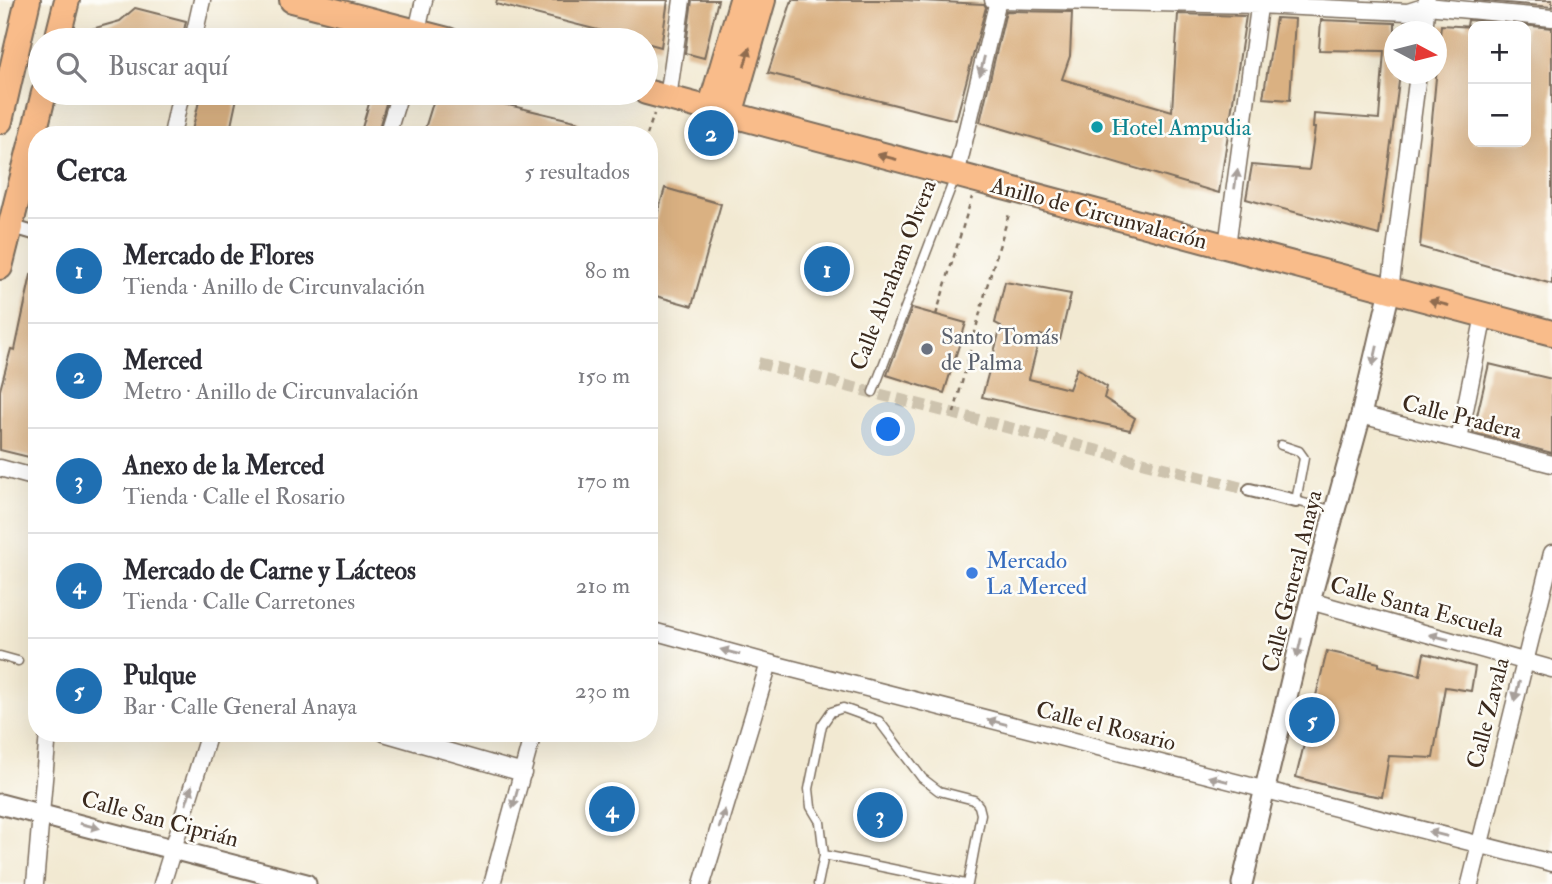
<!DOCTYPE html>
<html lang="es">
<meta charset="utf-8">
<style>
:root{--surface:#fff;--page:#f2f2f3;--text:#2b2b33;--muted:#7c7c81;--line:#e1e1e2;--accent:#1f6fb2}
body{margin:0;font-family:"IM FELL Double Pica",serif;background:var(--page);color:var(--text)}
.controls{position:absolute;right:21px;top:21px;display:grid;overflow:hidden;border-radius:14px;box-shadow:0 7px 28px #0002}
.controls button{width:63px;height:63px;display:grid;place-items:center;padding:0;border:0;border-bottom:2px solid var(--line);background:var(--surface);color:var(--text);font:35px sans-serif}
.compass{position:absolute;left:1384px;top:21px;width:63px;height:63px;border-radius:50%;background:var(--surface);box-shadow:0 7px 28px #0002;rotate:97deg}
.you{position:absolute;left:889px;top:430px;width:24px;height:24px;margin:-18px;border:5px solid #fff;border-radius:50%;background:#1a73e8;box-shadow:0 0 0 10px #1a73e833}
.badge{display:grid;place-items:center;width:46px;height:46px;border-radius:50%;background:var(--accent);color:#fff;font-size:23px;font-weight:700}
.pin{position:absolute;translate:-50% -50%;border:4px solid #fff;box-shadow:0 2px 7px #0006}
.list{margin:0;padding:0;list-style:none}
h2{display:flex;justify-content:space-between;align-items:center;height:91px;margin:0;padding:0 28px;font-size:30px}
h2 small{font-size:23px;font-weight:400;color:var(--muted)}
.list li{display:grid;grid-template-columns:46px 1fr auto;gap:21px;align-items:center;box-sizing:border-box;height:105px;padding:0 28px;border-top:2px solid var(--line)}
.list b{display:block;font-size:26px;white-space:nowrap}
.list p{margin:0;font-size:23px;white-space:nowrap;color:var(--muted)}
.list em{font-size:23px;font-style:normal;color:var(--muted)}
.icon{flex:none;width:38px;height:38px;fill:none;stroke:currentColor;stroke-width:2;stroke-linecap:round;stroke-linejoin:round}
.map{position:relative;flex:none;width:1552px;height:884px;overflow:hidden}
.search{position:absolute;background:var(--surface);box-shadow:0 7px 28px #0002;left:28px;top:28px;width:630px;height:77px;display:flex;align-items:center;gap:18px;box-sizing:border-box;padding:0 24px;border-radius:38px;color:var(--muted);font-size:26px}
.panel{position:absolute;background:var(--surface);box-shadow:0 7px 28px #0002;left:28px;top:126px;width:630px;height:616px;border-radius:28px}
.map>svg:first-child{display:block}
.building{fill:#dab182}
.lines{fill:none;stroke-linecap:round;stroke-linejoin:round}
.pedestrian-tunnel{stroke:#cdc3ae;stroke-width:12;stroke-dasharray:12 6;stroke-linecap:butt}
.service-casing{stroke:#7b6d5d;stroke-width:11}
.pedestrian-casing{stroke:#7b6d5d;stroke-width:16}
.minor-casing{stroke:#7b6d5d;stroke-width:19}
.tertiary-casing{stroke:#7b6d5d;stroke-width:23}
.primary-casing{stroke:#7b6d5d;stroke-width:28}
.path{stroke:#7b6d5d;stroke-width:2.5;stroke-dasharray:5 5;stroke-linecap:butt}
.service{stroke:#fff;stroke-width:8}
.pedestrian{stroke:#fff;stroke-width:12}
.minor{stroke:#fff;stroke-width:16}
.tertiary{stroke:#fff;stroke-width:19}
.primary{stroke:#f9bc8a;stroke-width:24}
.oneway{fill:#906c4f}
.oneway2{fill:#a79f9a}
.culture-dot{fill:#0f9aa8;stroke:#fdfcf7;stroke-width:2.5}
.worship-dot{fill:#6b7280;stroke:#fdfcf7;stroke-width:2.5}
.shop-dot{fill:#3f7fe0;stroke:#fdfcf7;stroke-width:2.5}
.labels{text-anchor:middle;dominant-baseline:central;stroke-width:5;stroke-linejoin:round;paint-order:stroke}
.culture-label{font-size:23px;fill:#0d838f;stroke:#fdfcf7;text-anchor:start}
.street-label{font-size:23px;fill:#3b2a1e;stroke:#fdfcf7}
.worship-label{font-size:23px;fill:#5b616d;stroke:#fdfcf7;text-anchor:start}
.shop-label{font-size:23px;fill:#366cbe;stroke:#fdfcf7;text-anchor:start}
</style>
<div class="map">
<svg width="1552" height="884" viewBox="0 0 1552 884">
<rect width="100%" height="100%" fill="#fdfcf7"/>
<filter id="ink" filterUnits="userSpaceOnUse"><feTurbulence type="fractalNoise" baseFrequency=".0143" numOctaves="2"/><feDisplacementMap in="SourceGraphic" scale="14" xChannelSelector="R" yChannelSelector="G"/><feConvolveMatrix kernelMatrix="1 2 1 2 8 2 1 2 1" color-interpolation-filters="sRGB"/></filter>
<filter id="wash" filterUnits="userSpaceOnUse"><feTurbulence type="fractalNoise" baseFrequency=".00686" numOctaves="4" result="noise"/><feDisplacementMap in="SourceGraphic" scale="28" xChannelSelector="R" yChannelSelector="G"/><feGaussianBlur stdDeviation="1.57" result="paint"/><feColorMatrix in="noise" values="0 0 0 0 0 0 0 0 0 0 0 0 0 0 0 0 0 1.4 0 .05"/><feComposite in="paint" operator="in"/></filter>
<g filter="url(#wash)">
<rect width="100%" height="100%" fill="#f2e9d2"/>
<g id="blocks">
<!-- building -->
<path class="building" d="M497 0H668L661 47 646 43V40H637L496 4Z
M692 0H718L704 58 685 53Z
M792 0H901L984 4 986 7 956 120 768 73Z
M1474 0H1552V7Z
M135 8 186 21 182 40H72L74 34 120 21Z
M1006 11 1072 12 1070 56 1062 79 1172 111 1178 14 1246 16 1219 193 980 122Z
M1276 18 1295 19 1290 100 1263 98Z
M1321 20 1395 23V74H1400L1379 235 1246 199 1252 165 1309 170 1315 128H1313L1314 114 1379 119 1384 51 1319 50Z
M1468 20 1552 28V284L1420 247 1441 25 1473 27V142H1526V26H1467Z
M201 93H238L229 135H191Z
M372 93H389L377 135H360Z
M436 93H458L579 122 576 135H423Z
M665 188 721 204 692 306 649 294V242Z
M31 275 37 276V459L0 450V390L11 349 15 350Z
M1005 282 1071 294 1060 340 1040 335 1029 379 1069 389 1077 368 1107 387 1104 398 1135 418 1130 430 982 397 1001 326 995 323Z
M912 308 966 323 944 393 887 375Z
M1489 364 1552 379V453L1473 433Z
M1327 651 1379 663V666L1420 675 1424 653 1475 667 1471 691 1445 687 1433 758 1389 756 1382 797 1347 791 1296 777Z"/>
</g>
</g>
<g filter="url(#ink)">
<use href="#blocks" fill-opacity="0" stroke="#7b6d5d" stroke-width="2"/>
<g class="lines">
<!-- pedestrian-tunnel -->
<path class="pedestrian-tunnel" d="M758 363 1250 490"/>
<!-- service casing -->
<g class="service-casing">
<path id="service" d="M873 392 955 177
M1281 445 1299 451 1304 458 1296 501 1335 511
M0 656 18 661
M824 855 965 884
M818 884 824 855 820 822 811 807 809 789 822 725 831 712 843 708 879 721 922 778 939 791 974 800 979 806 981 814 968 884"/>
</g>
<!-- pedestrian casing -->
<g class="pedestrian-casing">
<path id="pedestrian" d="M10 226 37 234
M1250 490 1296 501"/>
</g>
<!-- minor casing -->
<g class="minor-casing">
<path id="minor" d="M993 0 1259 5 1408 12 1427 6 1552 18
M1424 32 1427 0
M193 40 202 0
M415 40 424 0
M668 98 682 0
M172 135 181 93
M387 135 400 93
M956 175 998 0
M1227 246 1260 0
M1390 290 1418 74
M1361 415 1552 464
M1459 440 1484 315
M0 468 37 478
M1310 601 1552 669
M649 630 769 663 1552 863
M384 733 523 773
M35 884 48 733
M162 884 209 733
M492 884 533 733
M702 884 769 663
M1470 884 1552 553"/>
</g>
<!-- tertiary casing -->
<g class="tertiary-casing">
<path id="tertiary" d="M0 804 306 884
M1242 884 1310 601 1361 415 1390 290"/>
</g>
<!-- primary casing -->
<g class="primary-casing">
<path id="primary" d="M292 0 448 40
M57 40 67 0
M646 92 1552 333
M710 109 742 0
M730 115 763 0
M0 121 28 0
M0 267 44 93"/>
</g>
<!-- path -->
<path class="path" d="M647 135 654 114
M936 315 972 197
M954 413 987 286 1010 211"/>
<!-- service -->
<use href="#service" class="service"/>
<!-- pedestrian -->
<use href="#pedestrian" class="pedestrian"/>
<!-- minor -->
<use href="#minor" class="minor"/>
<!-- tertiary -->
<use href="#tertiary" class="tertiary"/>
<!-- primary -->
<use href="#primary" class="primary"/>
</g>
<!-- one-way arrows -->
<defs><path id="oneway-solid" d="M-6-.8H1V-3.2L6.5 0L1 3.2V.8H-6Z" transform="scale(1.75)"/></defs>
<g class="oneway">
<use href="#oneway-solid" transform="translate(747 57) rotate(-74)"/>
<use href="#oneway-solid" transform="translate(887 157) rotate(-165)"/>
<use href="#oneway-solid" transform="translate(1439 303) rotate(-165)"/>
</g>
<g class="oneway2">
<use href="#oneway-solid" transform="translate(982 66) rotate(104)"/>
<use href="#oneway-solid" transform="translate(1236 179) rotate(-82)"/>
<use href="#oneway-solid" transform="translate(1375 356) rotate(103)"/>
<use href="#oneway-solid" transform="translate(1439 637) rotate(-165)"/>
<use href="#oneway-solid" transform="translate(1299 648) rotate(103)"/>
<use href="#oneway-solid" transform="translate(730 652) rotate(-165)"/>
<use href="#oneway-solid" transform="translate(1517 691) rotate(104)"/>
<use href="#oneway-solid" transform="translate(997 722) rotate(-166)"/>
<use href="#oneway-solid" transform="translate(1218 779) rotate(-166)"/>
<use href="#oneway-solid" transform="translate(189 795) rotate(-72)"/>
<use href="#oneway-solid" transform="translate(515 799) rotate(105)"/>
<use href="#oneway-solid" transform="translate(722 819) rotate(-73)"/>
<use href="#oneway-solid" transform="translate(90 826) rotate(14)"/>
<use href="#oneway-solid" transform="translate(1438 834) rotate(-166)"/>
</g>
</g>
<!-- markers -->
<circle class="culture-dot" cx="1097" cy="127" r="7"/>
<circle class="worship-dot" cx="927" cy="349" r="7"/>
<circle class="shop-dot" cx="972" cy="573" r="7"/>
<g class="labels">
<!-- culture labels -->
<g class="culture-label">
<text x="1111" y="127">Hotel Ampudia</text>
</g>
<!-- street labels -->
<g class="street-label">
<text transform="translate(1099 213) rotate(15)">Anillo de Circunvalación</text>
<text transform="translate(893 275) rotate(-69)">Calle Abraham Olvera</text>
<text transform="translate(1462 417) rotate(14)">Calle Pradera</text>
<text transform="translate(1292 581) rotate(-76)">Calle General Anaya</text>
<text transform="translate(1417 607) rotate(15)">Calle Santa Escuela</text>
<text transform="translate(1488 713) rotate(-76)">Calle Zavala</text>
<text transform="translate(1106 726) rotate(14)">Calle el Rosario</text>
<text transform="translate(160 819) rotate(15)">Calle San Ciprián</text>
</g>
<!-- worship labels -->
<g class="worship-label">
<text x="941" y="336">Santo Tomás<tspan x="941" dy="26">de Palma</tspan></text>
</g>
<!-- shop labels -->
<g class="shop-label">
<text x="986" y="560">Mercado<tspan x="986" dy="26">La Merced</tspan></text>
</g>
</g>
</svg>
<div class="controls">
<button>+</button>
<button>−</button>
</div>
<svg class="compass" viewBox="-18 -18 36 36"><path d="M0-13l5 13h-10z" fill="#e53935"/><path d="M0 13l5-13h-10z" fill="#7c7c81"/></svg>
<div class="you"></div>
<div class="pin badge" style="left:827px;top:269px">1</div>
<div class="pin badge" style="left:711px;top:133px">2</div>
<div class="pin badge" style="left:880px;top:815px">3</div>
<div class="pin badge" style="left:612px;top:809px">4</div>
<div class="pin badge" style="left:1312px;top:720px">5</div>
<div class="search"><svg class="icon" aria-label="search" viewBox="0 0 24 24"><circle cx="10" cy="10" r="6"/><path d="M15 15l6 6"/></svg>Buscar aquí</div>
<section class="panel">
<h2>Cerca<small>5 resultados</small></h2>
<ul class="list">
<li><span class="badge">1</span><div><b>Mercado de Flores</b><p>Tienda · Anillo de Circunvalación</p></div><em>80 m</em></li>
<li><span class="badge">2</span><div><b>Merced</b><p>Metro · Anillo de Circunvalación</p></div><em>150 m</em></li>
<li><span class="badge">3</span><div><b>Anexo de la Merced</b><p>Tienda · Calle el Rosario</p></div><em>170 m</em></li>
<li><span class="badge">4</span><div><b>Mercado de Carne y Lácteos</b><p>Tienda · Calle Carretones</p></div><em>210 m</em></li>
<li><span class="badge">5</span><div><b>Pulque</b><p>Bar · Calle General Anaya</p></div><em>230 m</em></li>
</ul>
</section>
</div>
